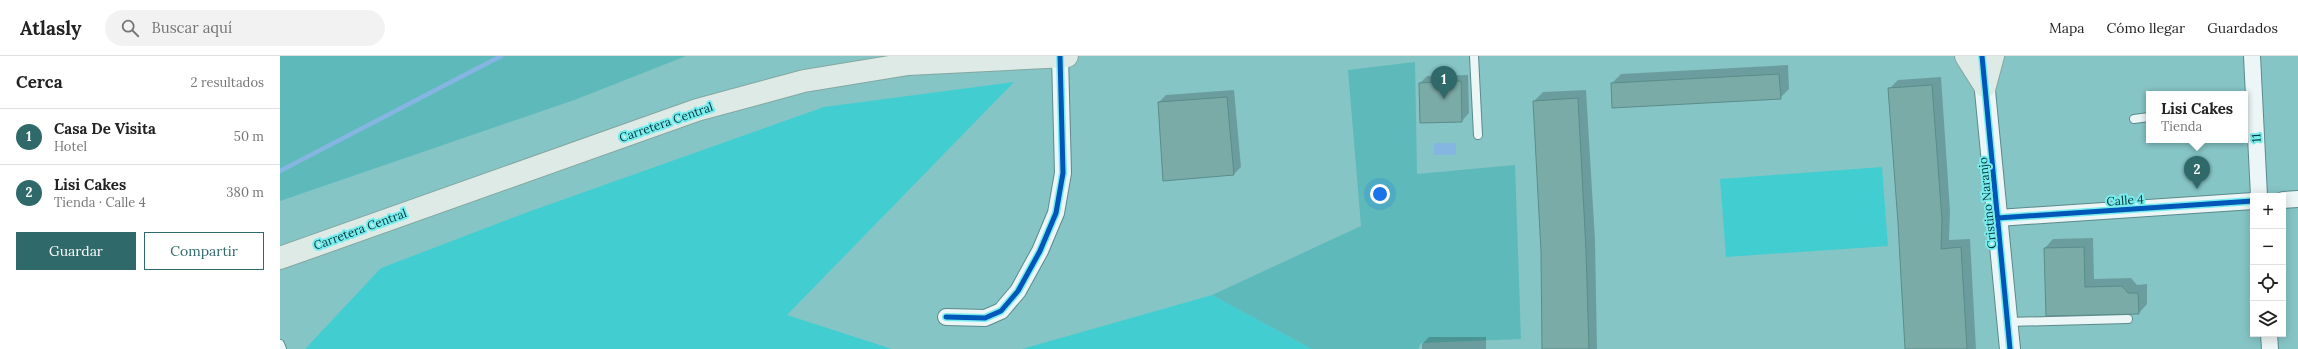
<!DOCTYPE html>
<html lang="es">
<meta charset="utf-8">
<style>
:root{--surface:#fff;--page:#f2f2f2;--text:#222;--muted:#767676;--line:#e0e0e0;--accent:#2f696a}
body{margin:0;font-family:Lora,serif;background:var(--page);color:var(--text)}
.controls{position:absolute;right:12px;bottom:12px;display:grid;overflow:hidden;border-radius:0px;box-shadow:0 2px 10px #0003}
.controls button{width:36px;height:36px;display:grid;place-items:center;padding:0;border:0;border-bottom:1px solid var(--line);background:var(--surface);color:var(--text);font:20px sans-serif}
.you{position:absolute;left:1100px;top:138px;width:14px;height:14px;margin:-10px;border:3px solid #fff;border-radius:50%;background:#1a73e8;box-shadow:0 0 0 6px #1a73e833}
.badge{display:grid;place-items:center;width:26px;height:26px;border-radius:50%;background:var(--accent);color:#fff;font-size:13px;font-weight:700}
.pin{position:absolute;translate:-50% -33px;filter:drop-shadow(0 1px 2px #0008)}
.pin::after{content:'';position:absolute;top:21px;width:14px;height:12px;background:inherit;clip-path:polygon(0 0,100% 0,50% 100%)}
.popup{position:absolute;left:1866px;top:35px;width:102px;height:52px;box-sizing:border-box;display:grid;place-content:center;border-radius:0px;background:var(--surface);filter:drop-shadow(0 1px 3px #0005);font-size:13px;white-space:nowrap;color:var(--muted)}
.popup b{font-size:15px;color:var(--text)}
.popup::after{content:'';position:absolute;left:50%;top:100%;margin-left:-8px;border:8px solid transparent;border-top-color:var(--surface)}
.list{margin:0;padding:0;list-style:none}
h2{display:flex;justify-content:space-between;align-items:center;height:52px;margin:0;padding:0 16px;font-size:17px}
h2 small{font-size:13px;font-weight:400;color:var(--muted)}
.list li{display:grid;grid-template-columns:26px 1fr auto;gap:12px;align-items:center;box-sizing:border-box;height:56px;padding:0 16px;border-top:1px solid var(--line)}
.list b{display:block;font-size:15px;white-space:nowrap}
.list p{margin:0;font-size:13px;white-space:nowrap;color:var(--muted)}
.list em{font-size:13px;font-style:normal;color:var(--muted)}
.actions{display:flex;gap:8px;padding:12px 16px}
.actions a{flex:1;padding:9px 0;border:1px solid var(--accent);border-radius:0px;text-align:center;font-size:14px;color:var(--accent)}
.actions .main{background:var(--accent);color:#fff}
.icon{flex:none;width:22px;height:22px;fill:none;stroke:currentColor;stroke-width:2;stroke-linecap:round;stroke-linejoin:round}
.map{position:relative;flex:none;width:2018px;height:293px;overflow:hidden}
header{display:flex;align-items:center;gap:24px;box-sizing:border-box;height:56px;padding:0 20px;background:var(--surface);border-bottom:1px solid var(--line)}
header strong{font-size:19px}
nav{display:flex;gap:22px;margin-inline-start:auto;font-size:14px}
.search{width:280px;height:36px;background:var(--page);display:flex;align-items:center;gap:10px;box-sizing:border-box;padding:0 14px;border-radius:22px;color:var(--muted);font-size:15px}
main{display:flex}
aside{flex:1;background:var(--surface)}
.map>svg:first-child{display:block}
.green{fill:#42ced0}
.forest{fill:#5db9ba}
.water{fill:#84b6e1}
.shadow{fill:#0003}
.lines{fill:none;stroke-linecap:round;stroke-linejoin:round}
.stream{stroke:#84b6e1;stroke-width:4.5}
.building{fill:#7baba7;stroke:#588d8a}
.service-casing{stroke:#5b8a8b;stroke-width:10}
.minor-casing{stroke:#5b8a8b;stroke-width:18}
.tertiary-casing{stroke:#5b8a8b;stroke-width:22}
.primary-casing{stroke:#82a7a0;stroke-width:24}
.service{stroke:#edf6f6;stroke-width:8}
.minor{stroke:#edf6f6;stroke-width:16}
.tertiary{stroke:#edf6f6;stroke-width:20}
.primary{stroke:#ddeae5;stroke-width:22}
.cycleway-casing{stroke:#79ecee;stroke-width:8}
.cycleway{stroke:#0057b8;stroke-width:5}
.labels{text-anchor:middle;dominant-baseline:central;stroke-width:4;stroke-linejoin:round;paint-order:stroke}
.street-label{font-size:12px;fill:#003839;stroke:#79ecee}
</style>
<header>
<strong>Atlasly</strong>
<div class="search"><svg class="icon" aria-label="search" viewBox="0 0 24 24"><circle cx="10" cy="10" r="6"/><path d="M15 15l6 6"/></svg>Buscar aquí</div>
<nav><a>Mapa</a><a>Cómo llegar</a><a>Guardados</a></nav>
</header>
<main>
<aside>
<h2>Cerca<small>2 resultados</small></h2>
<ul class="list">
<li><span class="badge">1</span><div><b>Casa De Visita</b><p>Hotel</p></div><em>50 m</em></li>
<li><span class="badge">2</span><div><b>Lisi Cakes</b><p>Tienda · Calle 4</p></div><em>380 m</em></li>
</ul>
<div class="actions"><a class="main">Guardar</a><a>Compartir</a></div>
</aside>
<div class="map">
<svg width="2018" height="293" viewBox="0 0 2018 293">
<rect width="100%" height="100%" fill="#86c5c6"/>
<!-- green -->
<path class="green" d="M734 26 507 259 612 293H25L101 212 248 156 544 51Z
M1602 111 1608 190 1446 201 1440 123Z
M932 239 1032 293H742Z"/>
<!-- forest -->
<path class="forest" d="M0 0H406L297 43 0 145Z
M1135 6 1137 118 1235 109 1241 283 1141 287 1138 293H1032L932 239 1081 170 1068 14Z"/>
<!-- water -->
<path class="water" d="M1154 87H1176V99H1154Z"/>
<!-- shadow -->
<path class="shadow" d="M1508 9 1509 33 1500 42 1332 27 1341 18Z
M1188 19 1189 57 1182 65 1140 27 1147 20Z
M1661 21 1670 155 1669 184 1690 183 1696 293H1626L1619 167 1609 33 1618 24Z
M954 34 961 111 954 118 879 46 886 39Z
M1306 34 1315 184 1317 293H1263L1262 196 1254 45 1263 36Z
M1813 182 1814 223 1851 222 1857 229 1867 228V248L1859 257 1766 259 1765 192 1773 183Z
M1149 281H1206V293H1142V288Z"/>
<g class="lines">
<!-- stream -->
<path class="stream" d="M0 115 221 0"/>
</g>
<!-- building -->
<path class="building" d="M1499 18 1501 43 1332 52 1331 27Z
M1181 25 1182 66 1140 67 1139 27Z
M1652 29 1662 164 1661 193 1681 191 1687 293H1625L1618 167 1608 32Z
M947 41 954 119 883 125 878 46Z
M1298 42 1306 194 1309 293H1262L1261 196 1253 45Z
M1804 191 1805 231 1842 230 1848 237H1858L1859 258 1766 260 1764 192Z"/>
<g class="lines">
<!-- service casing -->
<g class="service-casing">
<path id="service" d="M1194 0 1198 79
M1854 63 1869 61
M1728 266 1848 263
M0 288 2 293"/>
</g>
<!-- minor casing -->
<g class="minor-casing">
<path id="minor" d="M1972 0 1979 140
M2003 144 2018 143
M1718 162 1973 145
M666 261 705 262 721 255 738 235 760 195 776 157 783 117 780 0
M1989 278 1990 293"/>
</g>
<!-- tertiary casing -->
<g class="tertiary-casing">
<path id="tertiary" d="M1703 14 1730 293"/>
</g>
<!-- primary casing -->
<g class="primary-casing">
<path id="primary" d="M1686 0 1705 30
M1705 30 1713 0
M0 202 417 54 524 25 628 8 787 0"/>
</g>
<!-- service -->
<use href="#service" class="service"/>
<!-- minor -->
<use href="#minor" class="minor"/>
<!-- tertiary -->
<use href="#tertiary" class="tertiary"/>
<!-- primary -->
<use href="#primary" class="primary"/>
<!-- cycleway casing -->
<g class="cycleway-casing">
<path id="cycleway" d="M1702 0 1730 293
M1718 162 1973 145
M666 261 705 262 721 255 738 235 760 195 776 157 783 117 780 0"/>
</g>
<!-- cycleway -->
<use href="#cycleway" class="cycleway"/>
</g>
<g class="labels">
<!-- street labels -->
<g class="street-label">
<text transform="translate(386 66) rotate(-19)">Carretera Central</text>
<text transform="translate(1976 82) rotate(-93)">11</text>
<text transform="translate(1845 144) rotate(-4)">Calle 4</text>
<text transform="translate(1707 147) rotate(-96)">Cristino Naranjo</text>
<text transform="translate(80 173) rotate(-20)">Carretera Central</text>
</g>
</g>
</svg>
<div class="controls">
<button>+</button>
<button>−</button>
<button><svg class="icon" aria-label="locate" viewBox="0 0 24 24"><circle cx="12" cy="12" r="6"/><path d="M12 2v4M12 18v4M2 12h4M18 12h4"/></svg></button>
<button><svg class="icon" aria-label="layers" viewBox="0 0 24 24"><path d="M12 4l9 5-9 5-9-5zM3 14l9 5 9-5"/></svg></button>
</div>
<div class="you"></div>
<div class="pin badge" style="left:1164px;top:43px">1</div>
<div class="pin badge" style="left:1917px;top:133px">2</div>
<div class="popup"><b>Lisi Cakes</b>Tienda</div>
</div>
</main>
